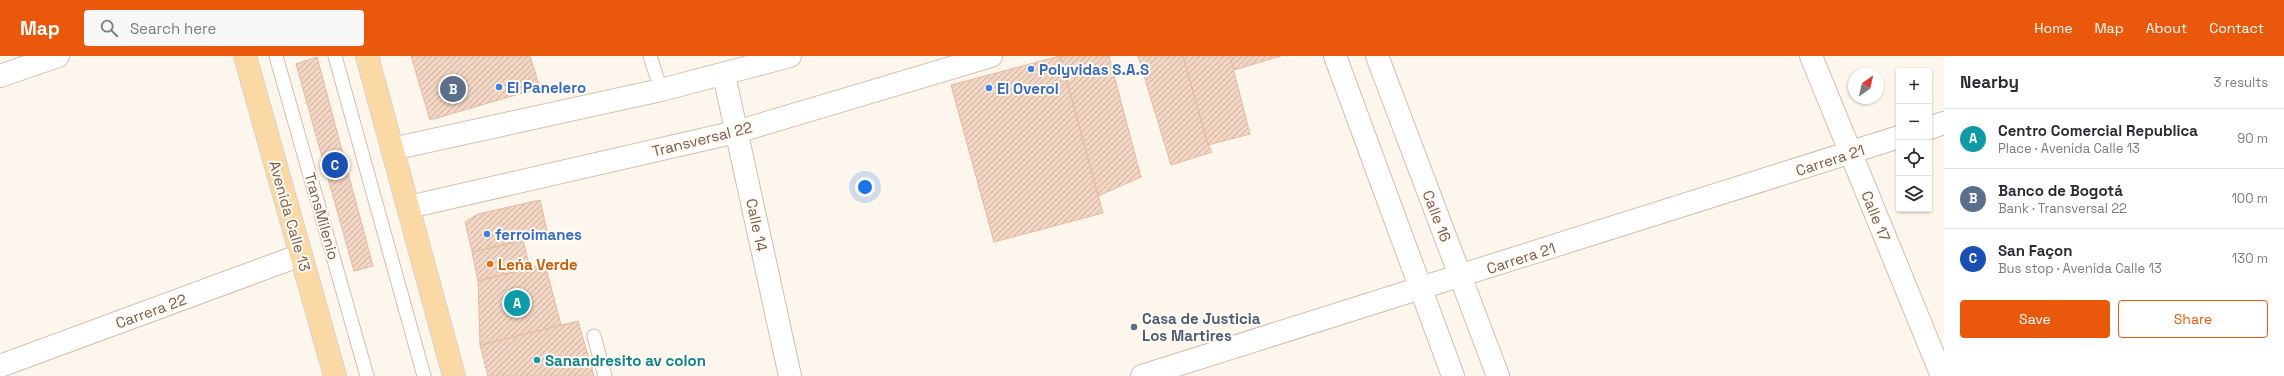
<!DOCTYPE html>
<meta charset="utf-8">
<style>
:root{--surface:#fff;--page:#f7f7f7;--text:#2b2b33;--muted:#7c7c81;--line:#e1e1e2;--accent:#ea580c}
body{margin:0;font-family:"Space Grotesk",sans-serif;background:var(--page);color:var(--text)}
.controls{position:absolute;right:12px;top:12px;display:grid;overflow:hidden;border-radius:4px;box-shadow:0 1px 3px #0004}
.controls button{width:36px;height:36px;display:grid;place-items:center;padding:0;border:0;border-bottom:1px solid var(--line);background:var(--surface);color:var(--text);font:20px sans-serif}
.compass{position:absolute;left:1848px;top:12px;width:36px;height:36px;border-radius:50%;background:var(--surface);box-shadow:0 1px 3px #0004;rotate:34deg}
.you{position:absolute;left:865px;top:131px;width:14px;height:14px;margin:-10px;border:3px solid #fff;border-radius:50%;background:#1a73e8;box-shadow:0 0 0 6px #1a73e833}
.badge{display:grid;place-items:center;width:26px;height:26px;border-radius:50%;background:var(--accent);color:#fff;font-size:13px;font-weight:700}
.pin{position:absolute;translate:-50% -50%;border:2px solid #fff;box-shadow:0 1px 4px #0006}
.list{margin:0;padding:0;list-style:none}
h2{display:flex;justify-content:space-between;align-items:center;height:52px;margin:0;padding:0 16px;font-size:17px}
h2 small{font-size:13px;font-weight:400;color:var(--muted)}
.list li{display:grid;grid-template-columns:26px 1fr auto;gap:12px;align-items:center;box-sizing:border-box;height:60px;padding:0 16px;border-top:1px solid var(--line)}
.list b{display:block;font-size:15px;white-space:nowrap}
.list p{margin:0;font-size:13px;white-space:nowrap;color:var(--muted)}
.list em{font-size:13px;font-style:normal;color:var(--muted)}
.actions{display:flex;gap:8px;padding:12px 16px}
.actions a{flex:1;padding:9px 0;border:1px solid var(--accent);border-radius:4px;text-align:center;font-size:14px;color:var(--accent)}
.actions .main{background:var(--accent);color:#fff}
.icon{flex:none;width:22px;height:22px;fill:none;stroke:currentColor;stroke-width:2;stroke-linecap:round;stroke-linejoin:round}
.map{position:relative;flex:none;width:1944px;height:320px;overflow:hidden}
header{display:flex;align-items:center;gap:24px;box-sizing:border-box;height:56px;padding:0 20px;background:var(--accent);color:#fff}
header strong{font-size:19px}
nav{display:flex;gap:22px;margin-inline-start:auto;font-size:14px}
.search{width:280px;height:36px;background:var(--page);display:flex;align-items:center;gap:10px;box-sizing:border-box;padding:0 14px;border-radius:4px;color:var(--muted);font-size:15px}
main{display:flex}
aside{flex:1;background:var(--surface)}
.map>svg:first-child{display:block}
.building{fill:url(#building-hatch);stroke:#e6bba3}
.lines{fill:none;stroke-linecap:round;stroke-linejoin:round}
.lane-casing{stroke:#d1beb0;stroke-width:15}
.street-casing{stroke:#d1beb0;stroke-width:24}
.secondary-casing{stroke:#d6c0b0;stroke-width:24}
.primary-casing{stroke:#dad1cd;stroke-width:24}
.lane{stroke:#fff;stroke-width:13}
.street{stroke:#fff;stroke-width:22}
.secondary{stroke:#fff;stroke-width:22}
.primary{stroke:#fbd9a5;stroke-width:22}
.shop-dot{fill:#3f7fe0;stroke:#fffaf3;stroke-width:1.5}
.food-dot{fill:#e8710a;stroke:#fffaf3;stroke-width:1.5}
.service-dot{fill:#5c6f8a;stroke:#fffaf3;stroke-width:1.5}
.culture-dot{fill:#0f9aa8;stroke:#fffaf3;stroke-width:1.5}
.labels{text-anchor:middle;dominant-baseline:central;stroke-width:4;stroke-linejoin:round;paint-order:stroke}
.shop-label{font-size:15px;font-weight:bold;fill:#366cbe;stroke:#fffaf3;text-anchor:start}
.street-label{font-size:15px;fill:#7a5c4d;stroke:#fffaf3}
.food-label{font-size:15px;font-weight:bold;fill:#c56008;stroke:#fffaf3;text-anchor:start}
.service-label{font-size:15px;font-weight:bold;fill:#4e5e75;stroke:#fffaf3;text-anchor:start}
.culture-label{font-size:15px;font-weight:bold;fill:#0d838f;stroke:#fffaf3;text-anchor:start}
</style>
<header>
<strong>Map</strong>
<div class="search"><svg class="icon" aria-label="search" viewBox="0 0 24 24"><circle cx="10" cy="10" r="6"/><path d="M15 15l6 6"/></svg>Search here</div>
<nav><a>Home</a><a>Map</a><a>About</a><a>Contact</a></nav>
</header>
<main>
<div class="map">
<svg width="1944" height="320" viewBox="0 0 1944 320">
<defs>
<pattern id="building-hatch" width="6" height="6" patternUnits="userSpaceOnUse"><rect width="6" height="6" fill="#f3d5c3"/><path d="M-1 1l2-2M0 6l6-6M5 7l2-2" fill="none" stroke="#cab0a1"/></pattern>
</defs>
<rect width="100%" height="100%" fill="#fdf6ec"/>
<!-- building -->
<path class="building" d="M411 0H530L540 32 430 64Z
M1060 0 1103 157 994 186 951 29Z
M1060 0H1109L1141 121 1098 140Z
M1138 0H1183L1208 89 1212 96 1171 109Z
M1183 0H1230L1250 78 1208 89Z
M1230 0H1281L1234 14Z
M317 1 373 210 354 215 296 8Z
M540 144 548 179 472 196 465 166 478 158Z
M523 184 530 212 478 225 472 196Z
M545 208 561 269 480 289 478 225Z
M578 265 594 320H488L480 289Z"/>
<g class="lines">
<!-- lane casing -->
<g class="lane-casing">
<path id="lane" d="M276 0 367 320
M335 0 424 320
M650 0 661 34
M594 280 605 320"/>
</g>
<!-- street casing -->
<g class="street-casing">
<path id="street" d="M1335 0 1453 320
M1377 0 1498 320
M1811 0 1942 320
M724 19 790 320
M0 20 58 0
M1929 72 1944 67
M0 310 301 199
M1142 320 1899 81"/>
</g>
<!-- secondary casing -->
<g class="secondary-casing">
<path id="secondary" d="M392 93 661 34 790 0
M409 151 736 76 991 0"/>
</g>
<!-- primary casing -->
<g class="primary-casing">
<path id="primary" d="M245 0 335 320
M367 0 454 320"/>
</g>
<!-- lane -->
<use href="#lane" class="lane"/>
<!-- street -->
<use href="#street" class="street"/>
<!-- secondary -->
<use href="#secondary" class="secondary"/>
<!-- primary -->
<use href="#primary" class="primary"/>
</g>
<!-- markers -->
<g class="shop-dot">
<circle cx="1031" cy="13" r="4"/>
<circle cx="499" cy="31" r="4"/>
<circle cx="989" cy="32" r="4"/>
<circle cx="487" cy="178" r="4"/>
</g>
<circle class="food-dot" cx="490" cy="208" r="4"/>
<circle class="service-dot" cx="1134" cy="271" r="4"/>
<circle class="culture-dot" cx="537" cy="304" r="4"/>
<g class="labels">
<!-- shop labels -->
<g class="shop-label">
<text x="1039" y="13">Polyvidas S.A.S</text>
<text x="507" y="31">El Panelero</text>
<text x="997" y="32">El Overol</text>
<text x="495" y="178">ferroimanes</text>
</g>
<!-- street labels -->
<g class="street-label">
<text transform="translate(702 83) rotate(-14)">Transversal 22</text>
<text transform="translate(1830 104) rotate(-18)">Carrera 21</text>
<text transform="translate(290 160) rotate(74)">Avenida Calle 13</text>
<text transform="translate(322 160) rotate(74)">TransMilenio</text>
<text transform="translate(1437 160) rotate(69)">Calle 16</text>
<text transform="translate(1876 160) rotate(68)">Calle 17</text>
<text transform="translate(757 169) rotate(78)">Calle 14</text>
<text transform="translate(1521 202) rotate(-18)">Carrera 21</text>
<text transform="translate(151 255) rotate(-20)">Carrera 22</text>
</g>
<!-- food labels -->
<g class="food-label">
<text x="498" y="208">Leńa Verde</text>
</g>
<!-- service labels -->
<g class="service-label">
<text x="1142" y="262">Casa de Justicia<tspan x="1142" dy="17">Los Martires</tspan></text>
</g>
<!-- culture labels -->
<g class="culture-label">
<text x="545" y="304">Sanandresito av colon</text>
</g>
</g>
</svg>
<div class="controls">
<button>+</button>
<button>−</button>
<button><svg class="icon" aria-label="locate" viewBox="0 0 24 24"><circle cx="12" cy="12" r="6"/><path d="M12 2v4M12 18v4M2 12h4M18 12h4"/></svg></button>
<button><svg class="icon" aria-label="layers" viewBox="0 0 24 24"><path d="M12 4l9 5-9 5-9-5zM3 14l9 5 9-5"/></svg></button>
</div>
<svg class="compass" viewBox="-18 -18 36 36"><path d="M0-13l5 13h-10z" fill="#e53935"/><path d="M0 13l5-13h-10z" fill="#7c7c81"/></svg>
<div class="you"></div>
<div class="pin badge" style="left:517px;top:247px;background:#0f9aa8">A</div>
<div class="pin badge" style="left:453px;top:33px;background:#5c6f8a">B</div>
<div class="pin badge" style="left:335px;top:109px;background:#1a4fb4">C</div>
</div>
<aside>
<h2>Nearby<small>3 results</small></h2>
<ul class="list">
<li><span class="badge" style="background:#0f9aa8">A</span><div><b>Centro Comercial Republica</b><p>Place · Avenida Calle 13</p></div><em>90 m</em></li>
<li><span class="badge" style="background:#5c6f8a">B</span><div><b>Banco de Bogotá</b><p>Bank · Transversal 22</p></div><em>100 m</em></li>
<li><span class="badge" style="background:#1a4fb4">C</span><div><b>San Façon</b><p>Bus stop · Avenida Calle 13</p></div><em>130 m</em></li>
</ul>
<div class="actions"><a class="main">Save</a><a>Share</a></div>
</aside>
</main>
